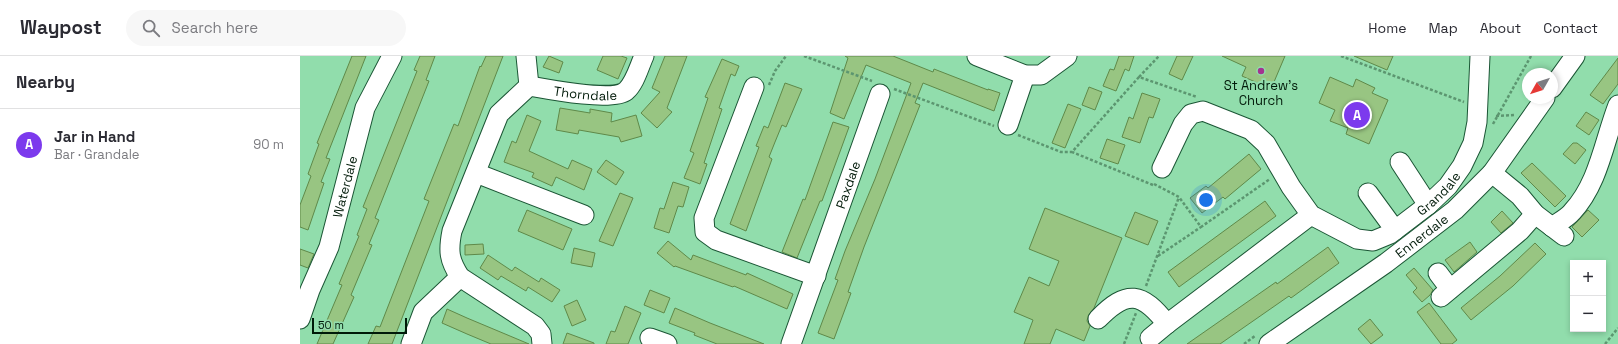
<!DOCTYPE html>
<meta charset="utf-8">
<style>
:root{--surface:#fff;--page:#f7f7f7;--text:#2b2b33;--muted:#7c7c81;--line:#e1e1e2;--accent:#7c3aed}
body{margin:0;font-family:"Space Grotesk",sans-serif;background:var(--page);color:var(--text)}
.controls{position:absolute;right:12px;bottom:12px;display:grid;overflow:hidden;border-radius:0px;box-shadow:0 2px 6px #0003}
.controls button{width:36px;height:36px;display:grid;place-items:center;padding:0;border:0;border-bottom:1px solid var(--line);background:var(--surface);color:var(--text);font:20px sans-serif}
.compass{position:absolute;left:1222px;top:12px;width:36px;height:36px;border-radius:50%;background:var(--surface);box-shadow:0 2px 6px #0003;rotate:231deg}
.scale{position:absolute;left:12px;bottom:10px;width:95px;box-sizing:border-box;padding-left:4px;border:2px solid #001a09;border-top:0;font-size:11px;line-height:14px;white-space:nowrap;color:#001a09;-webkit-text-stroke:3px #91ddac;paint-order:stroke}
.you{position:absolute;left:906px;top:144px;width:14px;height:14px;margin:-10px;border:3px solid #fff;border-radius:50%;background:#1a73e8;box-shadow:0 0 0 6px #1a73e833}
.badge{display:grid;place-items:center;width:26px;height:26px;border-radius:50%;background:var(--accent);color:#fff;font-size:13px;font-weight:700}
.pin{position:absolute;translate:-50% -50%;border:2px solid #fff;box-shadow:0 1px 4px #0006}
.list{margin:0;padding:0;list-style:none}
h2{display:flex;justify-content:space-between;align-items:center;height:52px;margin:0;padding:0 16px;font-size:17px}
h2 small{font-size:13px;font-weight:400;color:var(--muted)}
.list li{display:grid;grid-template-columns:26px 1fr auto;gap:12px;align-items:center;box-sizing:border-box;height:72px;padding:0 16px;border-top:1px solid var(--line)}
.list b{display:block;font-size:15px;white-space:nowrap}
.list p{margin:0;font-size:13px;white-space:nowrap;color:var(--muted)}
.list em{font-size:13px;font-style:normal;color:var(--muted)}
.icon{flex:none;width:22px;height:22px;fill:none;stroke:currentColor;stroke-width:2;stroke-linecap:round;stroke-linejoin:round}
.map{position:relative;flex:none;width:1318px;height:288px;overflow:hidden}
header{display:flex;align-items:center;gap:24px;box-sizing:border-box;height:56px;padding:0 20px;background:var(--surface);border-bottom:1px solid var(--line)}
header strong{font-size:19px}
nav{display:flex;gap:22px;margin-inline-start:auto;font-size:14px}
.search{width:280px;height:36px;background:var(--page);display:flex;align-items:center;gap:10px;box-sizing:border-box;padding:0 14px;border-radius:22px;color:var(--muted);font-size:15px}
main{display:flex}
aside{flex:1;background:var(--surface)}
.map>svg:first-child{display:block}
.building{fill:#98c582;stroke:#5f8949}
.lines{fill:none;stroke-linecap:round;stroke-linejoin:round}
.minor-casing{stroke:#1b5635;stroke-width:21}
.path{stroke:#5c9670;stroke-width:2.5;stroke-dasharray:3 2;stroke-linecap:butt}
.minor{stroke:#fff;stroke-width:19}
.poi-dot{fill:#a43390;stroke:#91ddac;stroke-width:1.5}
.labels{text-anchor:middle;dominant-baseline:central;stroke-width:4;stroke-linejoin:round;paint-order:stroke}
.poi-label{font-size:13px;fill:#001a09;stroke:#91ddac}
.street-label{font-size:13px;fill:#001a09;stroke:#91ddac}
</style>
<header>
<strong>Waypost</strong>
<div class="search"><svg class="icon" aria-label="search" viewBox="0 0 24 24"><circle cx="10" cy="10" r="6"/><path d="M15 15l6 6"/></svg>Search here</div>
<nav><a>Home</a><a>Map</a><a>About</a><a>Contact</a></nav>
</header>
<main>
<aside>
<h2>Nearby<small></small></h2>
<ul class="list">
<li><span class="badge">A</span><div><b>Jar in Hand</b><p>Bar · Grandale</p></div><em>90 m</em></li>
</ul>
</aside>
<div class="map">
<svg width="1318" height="288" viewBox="0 0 1318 288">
<rect width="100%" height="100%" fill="#91ddac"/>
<!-- building -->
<path class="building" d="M52 0H66L26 102 30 103 21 126 24 127 8 174 0 171V149L11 120 8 118 19 88 17 87Z
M120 0H135L126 24 129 25 75 162 79 164 69 188 72 189 51 239 54 241 33 288H17L42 229 39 228 59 180 57 179 67 153 63 151 117 15 114 14Z
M186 0H203L92 288H68L76 270 80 271 129 145 124 143 154 68 158 70 180 10 181 11Z
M249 0 263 6 259 17 243 11Z
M303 0H321L327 2 318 23 297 14Z
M365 0H387L367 52 372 56 357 72 341 57 360 36 352 32Z
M545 0H593L633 16 634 13 688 34V33L700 37 694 55 623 27 615 47 620 49 564 191 548 236 551 237 534 283 518 277 538 224 535 223 545 195 575 123 611 27 566 9 544 63 530 57 548 2Z
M819 0H834L829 15 825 13 816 35 803 30 810 13 814 14Z
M877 0H893L882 24 869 18Z
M922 0H985L971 33 942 20 946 11Z
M1054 0H1093L1087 14Z
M1318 2V28L1303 48 1290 39Z
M422 3 439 10 435 20 431 18 419 52 422 53 404 107 407 108 400 128 384 122 394 97 390 95 408 42 405 41Z
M1030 21 1053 31 1056 23 1075 32 1072 37 1088 44 1069 88 1046 78 1048 72 1030 65 1035 54 1019 47Z
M485 27 502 33 486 71 482 69 475 86 469 101 472 103 446 175 430 168 459 91 456 90 464 70 468 72Z
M789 31 802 36 795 54 782 49Z
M842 37 860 43 853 62 849 61 840 87 822 81 829 61 833 63Z
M768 48 781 53 765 92 752 87Z
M260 52 290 57V53L312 57 311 66 336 59 342 80 321 86 319 81 279 74 278 78 256 74Z
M1286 56 1299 64 1289 79 1276 70Z
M227 59 241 65 229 95 268 113 272 104 292 113 284 134 256 121 252 130 232 121 234 117 204 106 212 85 216 87Z
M533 66 549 71 522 145H520L497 202 482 196 503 143 505 144Z
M807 83 825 89 818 108 800 102Z
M1273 87H1277L1286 94 1275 108 1263 98Z
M949 98 961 113 925 143 923 141 902 157 890 142 906 130 908 132Z
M306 104 324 116 316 129 297 116Z
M1232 107 1266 140 1255 151 1221 117Z
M373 126 389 131 383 151 378 150 369 177 354 172 360 152 364 153Z
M320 137 333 142 313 190 299 185Z
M965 145 976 160 879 231 868 216Z
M745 152 822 182 794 252 788 260 787 265 790 270 784 285 756 273 750 288H724L733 264 714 256 729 221 749 230 759 205 729 193Z
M227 154 272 173 263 194 218 175Z
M1288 154 1299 164 1282 181 1272 171Z
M1202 155 1213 167 1201 177 1191 166Z
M835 156 858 165 848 189 825 180Z
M368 185 391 204 393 199 446 219 447 217 493 238 487 253 434 230 433 231 375 210 374 211 357 197Z
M1170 186 1177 196 1154 216 1145 204Z
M1235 187 1246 198 1213 230 1171 264 1161 252 1200 220Z
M183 188 184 198 165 199V189Z
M1028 191 1039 207 991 242 989 240 920 288H887L976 226 977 228Z
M274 192 295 197 292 211 271 207Z
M0 193 14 198 8 212 0 209Z
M188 199 212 215 215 211 239 226 241 222 260 234 252 246 228 231 226 235 201 220 198 224 180 212Z
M1114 212 1133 234 1130 239 1122 246 1113 236 1117 232 1106 219Z
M350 234 370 242 364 257 344 249Z
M277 244 286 264 272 270 264 250Z
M1129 247 1157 284 1152 288H1141L1117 256Z
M325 250 341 257 328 288H306L311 275 315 276Z
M375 252 410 267 464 288H417L394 279 395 277 369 267Z
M147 253 167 262 229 288H191L167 278 142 267Z
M1070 263 1083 279 1071 288 1058 273Z
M267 277 294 287V288H263Z"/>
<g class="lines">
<!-- minor casing -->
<g class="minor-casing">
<g id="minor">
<path d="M226 0 229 30"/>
<path d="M677 0 725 19H741L767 0"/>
<path d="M454 31 404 162 405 176 416 184 516 220"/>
<path d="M1252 32 1275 0"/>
<path d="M708 69 725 19"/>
<path d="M1100 106 1128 149"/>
<path id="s1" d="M862 112 883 68 891 58 903 55 951 74 966 88 991 131 1011 159 1057 183 1073 185 1090 178 1128 149 1148 130 1162 110 1173 87 1177 66 1180 0"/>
<path d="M176 117 284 159"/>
<path d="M1192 117 1220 140 1235 158 1264 180"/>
<path d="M1068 137 1095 174"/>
<path d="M1252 171C1259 166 1267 162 1272 156 1299 127 1304 85 1318 49"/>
<path d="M1138 217 1150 233"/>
<path d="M1141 241 1220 175 1235 158"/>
<path id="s2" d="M0 263 10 234 29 191 65 52 92 0"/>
<path d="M798 263C827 233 842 236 867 268"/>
<path d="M350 282 367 288"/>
<path d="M850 282 867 268 1011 159"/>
<path d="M111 288 123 256 160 221"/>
<path id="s3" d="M242 288 241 278 235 270 160 221C149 204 148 195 152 175L199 58 229 30C246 33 313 46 326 35 335 27 339 11 344 0"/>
<path id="s4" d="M491 288 580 38"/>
<path id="s5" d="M969 288 1086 207 1155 154 1192 117 1245 42"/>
</g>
</g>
<!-- path -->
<path class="path" d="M504 0 572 25
M1041 0 1164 46
M839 21 859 0
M469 29 475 15 486 0
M594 33 694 70
M1196 60 1215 59
M1193 68 1231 0
M718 79 761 96H772
M854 128 879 141 901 171 970 123
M853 129 772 96 839 21 897 41
M858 200 901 171
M846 230 879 141
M824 288 836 257
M944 288 955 280
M1305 288 1318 272"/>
<!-- minor -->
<use href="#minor" class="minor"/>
</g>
<!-- markers -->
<circle class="poi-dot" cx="961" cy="15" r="4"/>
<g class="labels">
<!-- poi labels -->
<g class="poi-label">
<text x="961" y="29">St Andrew's<tspan x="961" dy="15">Church</tspan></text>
</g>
<!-- street labels -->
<g class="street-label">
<text stroke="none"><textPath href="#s3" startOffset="382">Thorndale</textPath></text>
<text stroke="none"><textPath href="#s4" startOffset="169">Paxdale</textPath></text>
<text stroke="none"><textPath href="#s2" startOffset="140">Waterdale</textPath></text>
<text stroke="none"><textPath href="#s1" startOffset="380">Grandale</textPath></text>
<text stroke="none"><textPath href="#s5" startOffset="187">Ennerdale</textPath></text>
</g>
</g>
</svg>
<div class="controls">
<button>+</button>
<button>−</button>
</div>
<svg class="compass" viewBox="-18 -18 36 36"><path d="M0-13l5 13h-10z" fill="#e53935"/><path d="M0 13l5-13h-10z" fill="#7c7c81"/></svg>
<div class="scale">50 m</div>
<div class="you"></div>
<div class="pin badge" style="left:1057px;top:59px">A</div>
</div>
</main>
